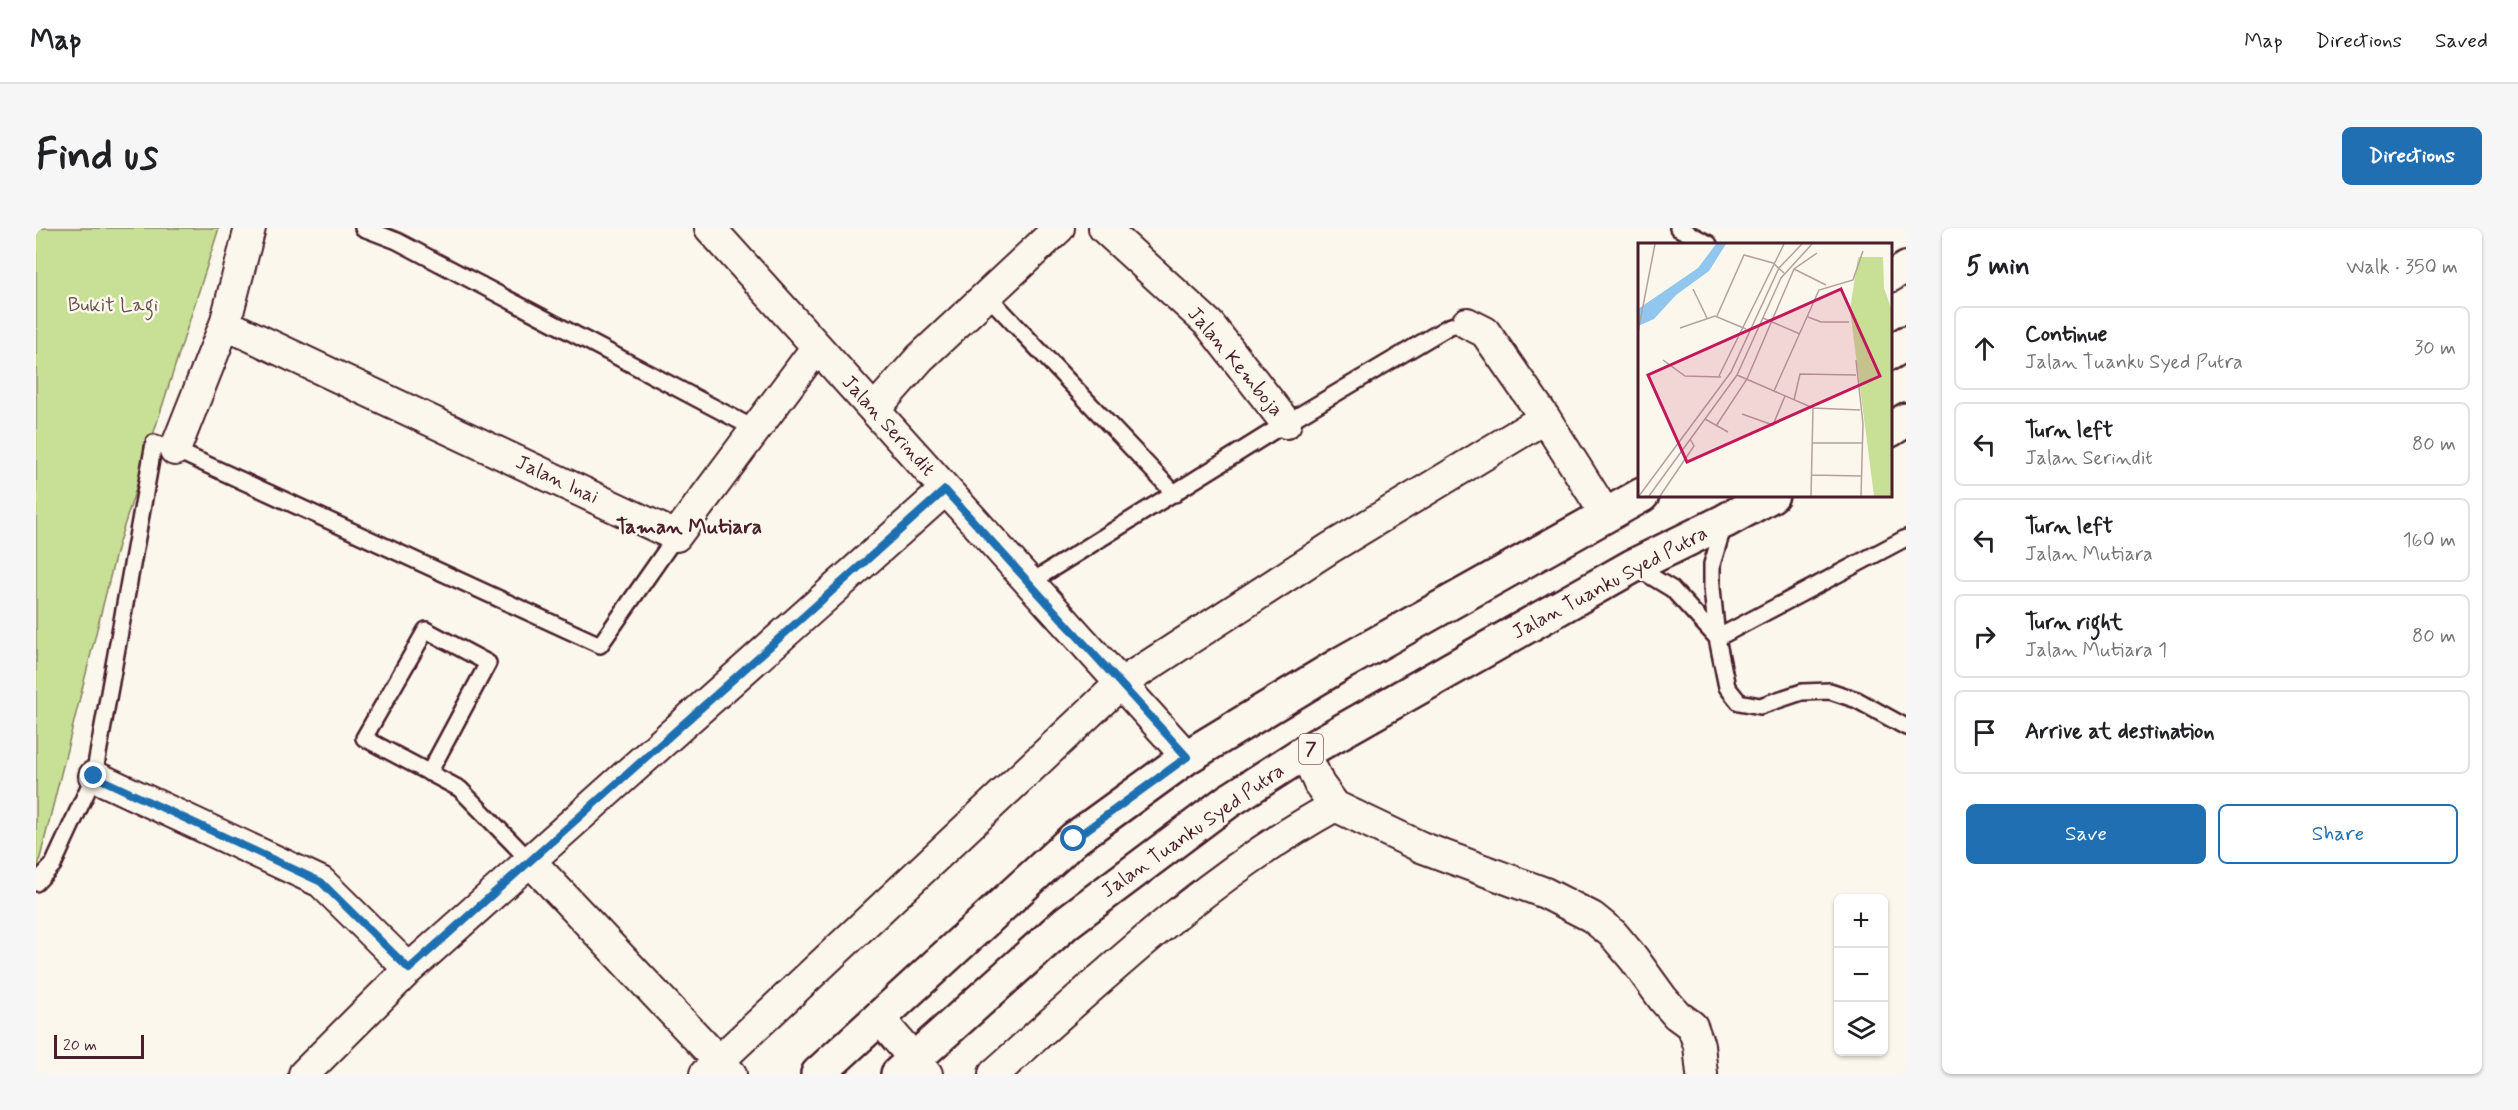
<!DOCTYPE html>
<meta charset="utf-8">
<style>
:root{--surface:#fff;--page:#f6f6f6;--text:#202124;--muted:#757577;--line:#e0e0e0;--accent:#1f6fb2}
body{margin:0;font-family:Mynerve,sans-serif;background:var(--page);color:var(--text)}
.controls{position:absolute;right:18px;bottom:18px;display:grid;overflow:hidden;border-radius:9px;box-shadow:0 2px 4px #0004}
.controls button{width:54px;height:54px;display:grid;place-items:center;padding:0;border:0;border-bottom:2px solid var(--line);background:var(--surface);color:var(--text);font:30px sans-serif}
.scale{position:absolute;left:18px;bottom:15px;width:90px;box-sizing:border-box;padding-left:6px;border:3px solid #4a1f2b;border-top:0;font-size:16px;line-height:21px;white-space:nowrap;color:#4a1f2b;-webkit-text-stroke:4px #fbf7ec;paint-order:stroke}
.stop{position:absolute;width:18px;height:18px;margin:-14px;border:4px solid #1f6fb2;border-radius:50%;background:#fff}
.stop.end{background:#1f6fb2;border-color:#fff;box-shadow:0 2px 6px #0008}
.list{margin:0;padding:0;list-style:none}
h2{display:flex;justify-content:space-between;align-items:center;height:78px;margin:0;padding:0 24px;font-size:26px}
h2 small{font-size:20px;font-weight:400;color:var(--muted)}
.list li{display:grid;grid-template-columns:39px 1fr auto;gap:18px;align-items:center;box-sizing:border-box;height:84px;margin:0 12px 12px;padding:0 12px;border:2px solid var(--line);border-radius:9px}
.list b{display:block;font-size:22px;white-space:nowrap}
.list p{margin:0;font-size:20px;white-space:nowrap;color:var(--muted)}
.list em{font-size:20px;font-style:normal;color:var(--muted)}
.actions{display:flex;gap:12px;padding:18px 24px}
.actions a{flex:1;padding:14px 0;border:2px solid var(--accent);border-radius:9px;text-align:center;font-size:21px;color:var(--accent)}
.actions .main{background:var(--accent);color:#fff}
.icon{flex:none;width:33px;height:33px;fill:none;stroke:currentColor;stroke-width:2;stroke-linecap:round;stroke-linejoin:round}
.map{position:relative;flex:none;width:1870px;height:846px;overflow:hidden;border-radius:9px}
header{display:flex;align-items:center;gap:36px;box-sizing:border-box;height:84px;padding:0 30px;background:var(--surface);border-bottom:2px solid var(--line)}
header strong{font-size:28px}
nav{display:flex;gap:33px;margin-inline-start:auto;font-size:21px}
.intro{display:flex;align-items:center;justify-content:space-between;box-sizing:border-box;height:144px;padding:0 36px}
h1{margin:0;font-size:42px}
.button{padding:15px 27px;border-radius:9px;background:var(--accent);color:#fff;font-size:21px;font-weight:700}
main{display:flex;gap:36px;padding:0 36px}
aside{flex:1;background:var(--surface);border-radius:9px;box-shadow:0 2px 4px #0004}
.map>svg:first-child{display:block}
.green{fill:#c7e096;stroke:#888060;stroke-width:1.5}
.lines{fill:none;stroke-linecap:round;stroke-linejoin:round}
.service-casing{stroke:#4a1f2b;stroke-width:20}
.minor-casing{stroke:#4a1f2b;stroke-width:34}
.primary-casing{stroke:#4a1f2b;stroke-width:38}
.service{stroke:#fbf7ec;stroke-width:15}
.minor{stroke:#fbf7ec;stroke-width:30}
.primary{stroke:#fbf7ec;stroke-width:33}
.route{stroke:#1f6fb2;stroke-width:8}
.labels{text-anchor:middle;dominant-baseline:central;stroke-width:5;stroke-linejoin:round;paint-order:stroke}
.shield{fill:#fbf7ec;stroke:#7f6065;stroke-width:1.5}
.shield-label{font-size:18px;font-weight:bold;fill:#4a1f2b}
.park-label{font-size:20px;fill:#694f46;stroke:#fbf7ec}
.street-label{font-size:20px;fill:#4a1f2b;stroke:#fbf7ec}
.neighbourhood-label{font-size:21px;font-weight:bold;fill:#4a1f2b;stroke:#fbf7ec}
.inset-road{fill:none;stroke:#b4a19f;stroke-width:1.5}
.view{fill:#c2185b;fill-opacity:0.15;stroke:#c2185b;stroke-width:3}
.inset-edge{fill:none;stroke:#4a1f2b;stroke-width:3}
</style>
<header>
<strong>Map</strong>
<nav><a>Map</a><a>Directions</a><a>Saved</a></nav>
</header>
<div class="intro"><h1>Find us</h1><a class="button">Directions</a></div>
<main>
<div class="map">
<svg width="1870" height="846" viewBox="0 0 1870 846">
<rect width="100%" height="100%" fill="#fbf7ec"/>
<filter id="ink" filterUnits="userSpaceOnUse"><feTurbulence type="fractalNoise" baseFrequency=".0167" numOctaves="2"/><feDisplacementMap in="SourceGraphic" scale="12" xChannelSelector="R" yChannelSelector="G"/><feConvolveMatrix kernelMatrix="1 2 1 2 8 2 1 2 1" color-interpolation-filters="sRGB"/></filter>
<g filter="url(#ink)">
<!-- green -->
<path class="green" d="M0 0H183L82 317 0 646Z"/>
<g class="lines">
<!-- service casing -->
<g class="service-casing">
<path id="service" d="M327 0 361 13 719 201
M1642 0 1673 16
M950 66 1139 266
M1688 297 1676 336V360L1681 410 1691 459 1703 474 1724 478 1766 464 1794 463 1821 472 1870 499
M1598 338 1636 361 1681 410
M995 354 1250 195 1412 99 1424 95H1431
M1681 410 1870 310
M393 545 452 435 390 402 328 510 424 561 495 634
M0 655 17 637 58 548 118 215 139 222 564 417 640 308"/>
</g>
<!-- minor casing -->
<g class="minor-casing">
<path id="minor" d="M674 0 1151 529
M1068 0 1173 96 1250 195
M1854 49 1870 39
M1431 95 1449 104 1509 190 1570 287
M189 96 640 308 781 119
M839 181 884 130 1023 0
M139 222 189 96 214 0
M1269 524 1283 556 1299 578 1385 619 1509 665 1556 689 1577 706 1598 731 1627 771 1641 787 1656 798 1663 817 1666 846
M58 548 285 654 373 741
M495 634 695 846
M842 789 891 846
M268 846 373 741 909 262
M669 846 1084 456 1294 320 1509 190
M958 846C1066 750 1171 648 1299 578"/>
</g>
<!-- primary casing -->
<g class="primary-casing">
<path id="primary" d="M1854 125 1870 115
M1854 202 1870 192
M782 846 1038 611 1151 529 1308 434 1606 267
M862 846 1031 694 1191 574 1269 524 1597 338 1689 293 1736 267"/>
</g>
<!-- service -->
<use href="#service" class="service"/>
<!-- minor -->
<use href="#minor" class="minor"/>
<!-- primary -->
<use href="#primary" class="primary"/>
</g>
</g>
<g class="lines" filter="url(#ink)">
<!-- route -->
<path class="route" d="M58 548 285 654 373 741 909 262 1151 529 1038 611"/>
</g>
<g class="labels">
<!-- shield labels -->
<rect class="shield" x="1263" y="506" width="24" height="30" rx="4.5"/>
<g class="shield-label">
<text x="1275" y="521">7</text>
</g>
<!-- park labels -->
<g class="park-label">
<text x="77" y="77">Bukit Lagi</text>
</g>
<!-- street labels -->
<g class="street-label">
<text transform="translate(1199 134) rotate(50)">Jalan Kemboja</text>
<text transform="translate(852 198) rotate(48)">Jalan Serindit</text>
<text transform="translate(521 252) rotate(25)">Jalan Inai</text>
<text transform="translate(1574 355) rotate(-28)">Jalan Tuanku Syed Putra</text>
<text transform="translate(1157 603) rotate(-35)">Jalan Tuanku Syed Putra</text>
</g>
<!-- neighbourhood labels -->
<g class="neighbourhood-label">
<text x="653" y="299">Taman Mutiara</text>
</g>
</g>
<!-- overview -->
<g transform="translate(1602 15)">
<rect width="254" height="254" fill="#fbf7ec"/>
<path d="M220 14H245L246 45 253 65V253H236L212 67Z" fill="#c7e096"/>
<path d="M78 1H88L71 28 38 52 16 76 0 83V66L60 25Z" fill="#91c7ef"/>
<path class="inset-road" d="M156 26 188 42M55 46 69 75M79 73 106 12 135 20 146 30M170 74 183 79H211M125 75 162 91M42 85 77 73 108 86M0 89 17 1M25 117 47 133 83 134M218 117 225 181 223 253M99 132 175 165 222 167M81 133 146 1M136 148 181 47 215 37 225 8M156 157 162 131 218 132M104 171 135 182 147 153M67 176 90 189M78 183 109 136 156 26 179 10M174 200H224M174 232 223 233M1 253 93 129 141 25 164 1M11 253 99 132 143 35 174 1M22 253 56 203 52 196M173 253 175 165"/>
<path class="view" d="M203 46 242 133 49 219 10 132Z"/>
<rect width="254" height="254" class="inset-edge"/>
</g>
</svg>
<div class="controls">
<button>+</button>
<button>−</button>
<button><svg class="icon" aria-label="layers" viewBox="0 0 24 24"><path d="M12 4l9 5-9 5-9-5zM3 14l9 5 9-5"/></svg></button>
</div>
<div class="scale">20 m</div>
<div class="stop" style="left:1038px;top:611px"></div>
<div class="stop end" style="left:58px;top:548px"></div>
</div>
<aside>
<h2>5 min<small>Walk · 350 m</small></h2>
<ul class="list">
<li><svg class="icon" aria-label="ahead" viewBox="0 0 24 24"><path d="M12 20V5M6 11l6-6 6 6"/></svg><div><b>Continue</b><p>Jalan Tuanku Syed Putra</p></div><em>30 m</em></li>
<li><svg class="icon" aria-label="left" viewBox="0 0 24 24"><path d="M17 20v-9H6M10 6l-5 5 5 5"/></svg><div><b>Turn left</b><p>Jalan Serindit</p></div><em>80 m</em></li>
<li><svg class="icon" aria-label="left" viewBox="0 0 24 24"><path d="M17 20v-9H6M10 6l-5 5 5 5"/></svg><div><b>Turn left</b><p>Jalan Mutiara</p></div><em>160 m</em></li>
<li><svg class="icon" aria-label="right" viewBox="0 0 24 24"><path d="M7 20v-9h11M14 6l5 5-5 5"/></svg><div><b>Turn right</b><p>Jalan Mutiara 1</p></div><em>80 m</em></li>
<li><svg class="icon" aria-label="arrive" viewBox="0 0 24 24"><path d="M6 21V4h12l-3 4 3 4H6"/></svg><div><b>Arrive at destination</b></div></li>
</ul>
<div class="actions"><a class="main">Save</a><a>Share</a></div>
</aside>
</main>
